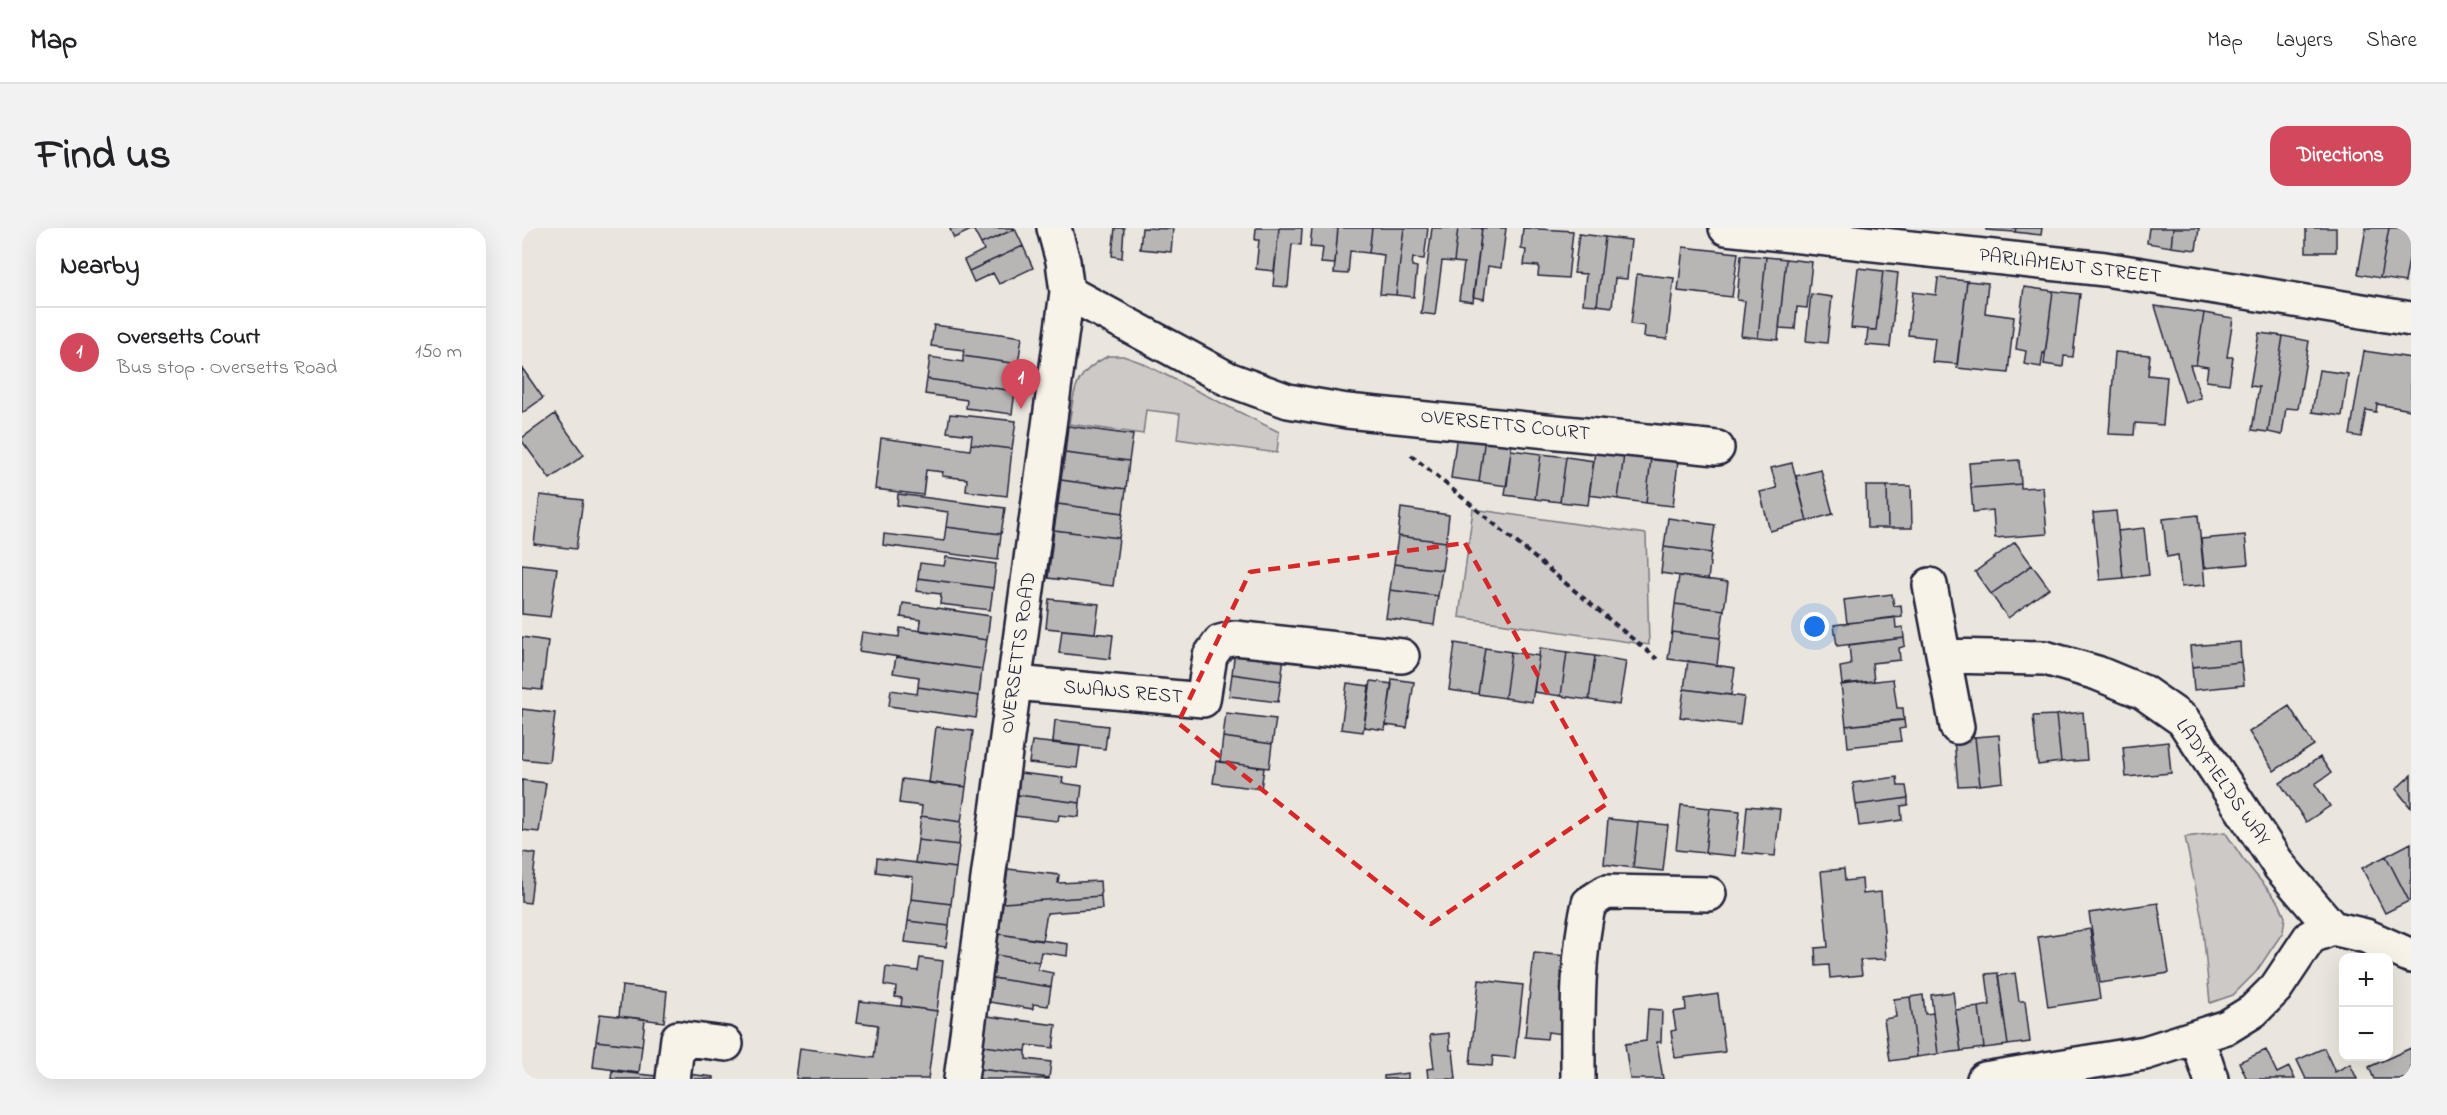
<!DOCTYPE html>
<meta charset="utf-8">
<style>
:root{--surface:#fff;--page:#f2f2f2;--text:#202124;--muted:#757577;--line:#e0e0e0;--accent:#d1495b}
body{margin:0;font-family:"Indie Flower",sans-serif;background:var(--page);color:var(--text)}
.controls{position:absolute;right:18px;bottom:18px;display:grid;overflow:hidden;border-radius:12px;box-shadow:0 6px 24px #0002}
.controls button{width:54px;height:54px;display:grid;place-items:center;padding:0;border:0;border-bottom:2px solid var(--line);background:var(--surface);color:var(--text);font:30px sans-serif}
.you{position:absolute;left:1293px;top:399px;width:21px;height:21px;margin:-15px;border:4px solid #fff;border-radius:50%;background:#1a73e8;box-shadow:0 0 0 9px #1a73e833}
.badge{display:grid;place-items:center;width:39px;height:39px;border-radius:50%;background:var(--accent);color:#fff;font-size:20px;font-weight:700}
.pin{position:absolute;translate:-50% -50px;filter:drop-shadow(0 2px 3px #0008)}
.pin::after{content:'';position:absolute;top:32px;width:21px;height:18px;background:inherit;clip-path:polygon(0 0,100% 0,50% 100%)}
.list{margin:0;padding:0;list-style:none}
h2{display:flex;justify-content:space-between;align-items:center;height:78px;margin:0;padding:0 24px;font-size:26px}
h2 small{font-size:20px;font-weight:400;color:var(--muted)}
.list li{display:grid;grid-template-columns:39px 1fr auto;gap:18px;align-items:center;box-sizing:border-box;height:90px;padding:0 24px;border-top:2px solid var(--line)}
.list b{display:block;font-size:22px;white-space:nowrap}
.list p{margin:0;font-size:20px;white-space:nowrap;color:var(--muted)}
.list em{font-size:20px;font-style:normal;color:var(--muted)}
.map{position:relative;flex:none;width:1889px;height:851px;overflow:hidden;border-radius:18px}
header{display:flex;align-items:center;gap:36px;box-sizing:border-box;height:84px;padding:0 30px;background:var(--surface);border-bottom:2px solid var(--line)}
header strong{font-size:28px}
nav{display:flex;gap:33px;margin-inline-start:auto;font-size:21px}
.intro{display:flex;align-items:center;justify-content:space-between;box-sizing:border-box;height:144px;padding:0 36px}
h1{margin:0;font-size:42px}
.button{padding:15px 27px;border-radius:18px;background:var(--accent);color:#fff;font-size:21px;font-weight:700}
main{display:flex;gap:36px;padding:0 36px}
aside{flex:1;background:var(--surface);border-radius:18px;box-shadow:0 6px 24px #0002}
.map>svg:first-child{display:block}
.green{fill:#cdc9c6;stroke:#787680;stroke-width:1.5}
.building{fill:#b8b6b5;stroke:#22223b;stroke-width:1.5}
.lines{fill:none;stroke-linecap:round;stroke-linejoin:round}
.minor-casing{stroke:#22223b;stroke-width:38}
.path{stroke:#22223b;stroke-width:4;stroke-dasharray:6 4.5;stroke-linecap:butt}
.minor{stroke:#f7f3e8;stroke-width:33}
.marked{fill:none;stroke:#d62828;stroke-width:4.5;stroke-dasharray:12 8;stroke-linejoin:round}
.labels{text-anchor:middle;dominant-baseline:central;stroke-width:4.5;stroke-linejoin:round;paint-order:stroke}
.street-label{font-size:20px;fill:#22223b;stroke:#f7f3e8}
</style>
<header>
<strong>Map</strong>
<nav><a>Map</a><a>Layers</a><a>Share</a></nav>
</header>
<div class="intro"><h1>Find us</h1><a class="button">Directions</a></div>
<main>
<aside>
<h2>Nearby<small></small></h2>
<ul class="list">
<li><span class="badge">1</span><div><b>Oversetts Court</b><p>Bus stop · Oversetts Road</p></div><em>150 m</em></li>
</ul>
</aside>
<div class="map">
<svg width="1889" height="851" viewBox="0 0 1889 851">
<rect width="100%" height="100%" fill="#eae6de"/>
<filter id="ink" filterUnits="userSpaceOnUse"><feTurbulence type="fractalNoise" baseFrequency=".0167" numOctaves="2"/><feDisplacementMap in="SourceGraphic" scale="12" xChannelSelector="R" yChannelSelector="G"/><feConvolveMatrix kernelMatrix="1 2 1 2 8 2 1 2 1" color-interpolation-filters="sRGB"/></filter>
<g filter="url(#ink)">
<!-- green -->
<path class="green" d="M586 128H601L618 134 757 204 755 225 655 211 658 186 624 182 621 206 547 196C553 160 551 146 586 128Z
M951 281 1124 306 1127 417 937 389Z
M1703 604 1721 631 1757 675 1763 689 1761 704 1734 744 1711 767 1688 775 1680 691 1663 609Z"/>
<!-- building -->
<path class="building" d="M430 0H492L493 1 459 16 451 1 432 10 428 1Z
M593 0H602L600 30 590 28Z
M620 0 651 1 649 24 618 21Z
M734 0H757L752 43 734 41 737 12H733Z
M757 0H780L779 17 770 16 766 59 751 58Z
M790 0H816L813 36 799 35 801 20 788 19Z
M816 0H850L847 25 828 23 826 46 812 45Z
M850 0H882L874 67 858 66 862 27 847 25Z
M882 0H906L902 31 891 30 890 38 895 39 892 69 874 67Z
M910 0H936L932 34 920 33 913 87 899 85Z
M936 0H960L951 74 937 72 942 35 932 34Z
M960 0H984L979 40 966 38 962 71 951 69Z
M1001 0 1051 3 1046 50 1016 48 1017 38 1002 37 1004 22 999 21Z
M1464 0H1494L1493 4 1464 2Z
M1494 0H1520L1519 7 1493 4Z
M1627 0H1651L1649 19 1625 15Z
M1651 0H1677L1674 22 1649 19Z
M1784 0H1814V24H1784Z
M1844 0H1867L1858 50 1836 46Z
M1867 0H1887L1886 4 1889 5V19L1883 54 1858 50Z
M493 1 501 18 447 43 442 32 462 22 459 16Z
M1057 6 1083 9 1075 77 1061 76 1064 46 1052 45Z
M1083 9 1109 12 1105 51 1093 50 1090 79 1075 77Z
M501 18 511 40 477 56 471 45 452 54 447 43Z
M1161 19 1216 25 1210 69 1156 63Z
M1219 27 1244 29 1236 110 1219 108 1223 73 1215 72Z
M1244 29 1264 31 1256 112 1236 110Z
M1264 31 1290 34 1285 80 1275 79 1273 101 1257 100Z
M1336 40 1361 43 1354 102 1329 100Z
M1361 43 1376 45 1368 119 1344 117 1346 102H1354Z
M1115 46 1152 50 1145 111 1122 109 1123 98 1109 96Z
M1416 50 1445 53 1435 136 1410 134 1413 110 1386 107 1391 64 1414 67Z
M1445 53 1466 55 1463 85 1492 89 1486 145 1435 140Z
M1502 59 1531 63 1523 126 1521 125 1519 139 1502 136 1504 123 1494 121Z
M1531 63 1558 66 1551 129 1542 128 1541 139 1522 136Z
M1289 66 1310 69 1305 115 1284 113Z
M1633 78 1682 85 1674 137H1668L1679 170 1663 175Z
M1682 85 1711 90 1705 129H1711L1707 156 1684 153 1686 139 1674 137Z
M412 97 500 109 496 136 441 128 442 122 409 118Z
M1737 105 1761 108 1746 204 1730 202 1737 159 1728 158Z
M1761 108 1787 113 1776 181 1764 180 1760 207 1746 204Z
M1842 123 1889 130V182L1855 176 1854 184 1844 182 1839 209 1828 207Z
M1593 124 1628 127 1626 147 1645 149 1641 197 1613 195 1612 207 1587 206Z
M441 128 496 136 493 163 405 151 408 129 441 134Z
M0 140 21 170 0 185Z
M1797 142 1826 146 1820 188 1790 184Z
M405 151 493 163 490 186 444 180 445 172 403 166Z
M33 186 62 227 28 251 0 213V210Z
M428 186 494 193 490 221 449 216 450 207 425 204Z
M546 198 611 207 607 233 543 225Z
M935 206 963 209 957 254 929 250Z
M963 209 990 213 985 258 957 254Z
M359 210 448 222 449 216 490 221 485 268 444 263 445 251 420 248 421 244 404 242 401 267 353 261Z
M989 222 1019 226 1013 271 983 267Z
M1073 223 1102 227 1096 271 1067 267Z
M543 225 607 233 604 261 539 252Z
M1019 226 1044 229 1038 274 1013 271Z
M1102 227 1129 230 1124 275 1096 271Z
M1044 229 1072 233 1066 277 1038 274Z
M1129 230 1156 233 1151 278 1124 275Z
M1497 232 1499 256 1449 260 1447 235Z
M1270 235 1285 293 1248 303 1238 264 1255 260 1249 240Z
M1299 242 1311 286 1285 293 1274 248Z
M539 252 604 261 601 285 536 276Z
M1499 256V260L1521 259 1525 306 1473 310 1471 282 1451 284 1449 260Z
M1344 258H1365L1366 300H1345Z
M1365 258H1389L1390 300H1366Z
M376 266 483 280 479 306 424 299 426 284 375 277Z
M18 267 61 272 54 321 12 316Z
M536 276 601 285 597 310 532 302Z
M879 280 927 287 924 314 876 308Z
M1594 283 1601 350 1578 352 1571 285Z
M1676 287 1683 357 1659 359 1656 327 1645 329 1641 291Z
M1146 290 1193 297 1189 325 1142 319Z
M424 299 479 306 476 332 361 317 362 306 422 313Z
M1622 300 1627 347 1601 350 1596 303Z
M532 302 597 310 591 358 526 350Z
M1723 307 1726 336 1682 340 1679 311Z
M876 308 924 314 920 342 872 336Z
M1493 314 1510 337 1469 366 1453 344Z
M1142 319 1189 325 1186 352 1139 345Z
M424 329 474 336 471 360 396 350 398 335 422 338Z
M0 336 35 340 28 389 0 386Z
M872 336 920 342 916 368 868 362Z
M1510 337 1527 360 1486 390 1469 366Z
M1157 348 1206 354 1202 382 1153 376Z
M396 350 471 360 468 382 418 376 419 366 394 363Z
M868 362 916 368 912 397 864 390Z
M1370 366 1372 378 1379 377 1380 389 1325 395 1322 372Z
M527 371 577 376 573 405 524 400Z
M381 375 468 388 465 412 398 402 399 392 379 389Z
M1153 376 1202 382 1198 410 1150 404Z
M1373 389 1374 400 1381 399 1382 410 1315 418 1312 397Z
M378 400 465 412 460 441 337 423 340 404 377 409Z
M540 402 591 407 588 431 537 425Z
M1150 404 1198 410 1195 437 1146 431Z
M0 409 26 413 20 462 0 460Z
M1382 410 1383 418 1377 420 1378 432 1350 435 1352 453 1320 456 1318 439 1329 437 1327 417Z
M1718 414 1719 434 1670 439 1668 418Z
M933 415 963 420 956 466 927 462Z
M963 420 989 424 983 470 956 466Z
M1018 420 1045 424 1039 468 1012 464Z
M713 422 762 428 759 453 710 446Z
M989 424 1017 428 1010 474 983 470Z
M1045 424 1073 428 1067 472 1039 468Z
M1073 428 1104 433 1097 477 1067 472Z
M374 429 460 441 457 468 396 459 397 449 371 445Z
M1166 433 1213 440 1209 467 1162 461Z
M1719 434 1722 457 1672 462 1670 439Z
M710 446 759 453 756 474 707 468Z
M870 451 892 454 885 500 864 497Z
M1371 451 1375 480H1381L1382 492 1324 498 1319 457Z
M849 453 870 456 863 502 842 499Z
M825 455 847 458 841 504 819 501Z
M396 459 457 468 454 490 367 478 369 462 395 466Z
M1162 461 1222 469 1218 497 1158 489Z
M1767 478 1792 517 1752 543 1727 504Z
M0 481 33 485 27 534 0 531Z
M1561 484 1565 532 1539 534 1534 487Z
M704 485 754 491 750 516 701 509Z
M1534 487 1539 534 1516 537 1511 488Z
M533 492 586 498 583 521 531 514Z
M1376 492H1382L1383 500 1377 501 1379 513 1326 519 1324 498Z
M414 499 451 503 444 559 407 555Z
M1477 507 1481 554 1458 557 1453 509Z
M701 509 750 516 747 540 698 534Z
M1453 509 1458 557 1436 558 1432 511Z
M510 513 558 518 555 540 507 535Z
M1646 514 1649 545 1604 549 1601 519Z
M1798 529 1809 545 1793 556 1808 578 1784 594 1758 555Z
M694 533 742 540 739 561 691 555Z
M498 545 541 550 540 555 560 558 558 575 496 567Z
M1889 547V580L1874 561Z
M1375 549 1376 558H1384L1386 570 1334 577 1331 555Z
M380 551 444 559 439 594 399 588 400 578 377 575Z
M0 552 24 555 17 604 0 602Z
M496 567 558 575 557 589 537 587 536 593 493 588Z
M1386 570V577L1379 578 1380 592 1337 598 1334 577Z
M1159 577 1188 580 1183 625 1154 622Z
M1225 578 1258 581 1253 628 1221 625Z
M1188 580 1218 583 1213 628 1183 625Z
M399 588 439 594 437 617 396 612Z
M1086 591 1116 594 1111 640 1082 636Z
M1116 594 1146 597 1141 643 1111 640Z
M396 612 437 617 434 640 393 635Z
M1889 615V672L1887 673 1864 628Z
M0 624 14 626 8 675 0 674Z
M1864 628 1887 673 1863 685 1840 640Z
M355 630 434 640 429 676 389 671 391 649 354 644Z
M486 641 537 647 536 655 578 653 579 668 481 675Z
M1322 641 1323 653 1340 651 1341 666 1359 664 1364 731 1338 732 1340 747 1308 750 1307 737 1294 738 1293 720 1306 719 1299 643Z
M579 668 580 681 525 685 520 713 477 706 481 675Z
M389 671 429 676 427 698 386 693Z
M1636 675 1647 745 1578 755 1567 685Z
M386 693 427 698 424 719 383 714Z
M1568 701 1578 771 1526 779 1516 709Z
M477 706 546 716 545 728 519 724 517 734 474 727Z
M1012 725 1056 729 1048 807 1026 804 1025 811 1003 809Z
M474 727 517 734 516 742 531 745 529 759 471 750Z
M398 730 421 733 415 783 379 778 380 770 373 769 374 759 362 757 364 739 396 743Z
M1476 745 1486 817 1462 820 1457 779 1468 777 1464 746Z
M1493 745 1497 773H1503L1508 814 1486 817 1476 748Z
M471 750 529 759 526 778 511 776V781L467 774Z
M957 752 1001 757 993 830 971 828 970 838 948 836Z
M100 758 145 763 142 794 97 788Z
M1431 764 1439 823 1416 826 1409 767Z
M1196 766 1203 824 1153 830 1149 803 1154 802 1151 784 1164 782 1163 771Z
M1401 767 1403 786 1411 785 1416 826 1395 829 1388 769Z
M1388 769 1395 829 1368 833 1362 791 1374 789 1372 771Z
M338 773 415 783 406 851H274L278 820 352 830 356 797 335 794Z
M1457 779 1462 820 1439 823 1433 782Z
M1126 781 1140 782 1139 814H1135L1141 851H1108L1103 816 1124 813Z
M78 786 123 791 120 818 74 813Z
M465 788 534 797 531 820 505 817 504 823 461 818Z
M927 805 928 822H931L934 851H906L905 841 912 840 908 807Z
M74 813 120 818 117 845 71 839Z
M461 818 504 823V831L529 834 527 850 458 841Z
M1802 820 1813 844 1828 836 1835 851H1784L1775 832Z
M1889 820V851H1852L1847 839Z
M1744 822 1755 845 1767 839 1773 851H1725L1717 834Z
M458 841 527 850V851H457Z
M90 843 134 848 133 851H89Z
M886 845V851H862V848Z
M165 846 192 849V851H164Z"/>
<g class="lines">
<!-- minor casing -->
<g class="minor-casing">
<path id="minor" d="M1204 0 1583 41 1889 91
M545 64 706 151 766 173 825 183 1195 220
M1408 357 1435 499
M1422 428 1523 430 1575 445 1621 464 1661 492 1758 639 1810 700
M493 455 681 472 688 428 698 414 713 410 880 428
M1675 809 1689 851
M151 851 156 810 204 816
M439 851 545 64 541 33 532 0
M1056 851C1056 794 1054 730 1067 675L1084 664 1187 666
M1462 851 1623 825 1705 799 1731 783 1754 760 1788 709 1810 700 1844 708 1889 728"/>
</g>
<!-- path -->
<path class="path" d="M889 227 1135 431"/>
<!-- minor -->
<use href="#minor" class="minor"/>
</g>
</g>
<!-- marked area -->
<path class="marked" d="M943 315 1086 575 909 696 656 495 728 344Z"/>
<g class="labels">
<!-- street labels -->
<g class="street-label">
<text transform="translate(1548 39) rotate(7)">PARLIAMENT STREET</text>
<text transform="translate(983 198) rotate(6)">OVERSETTS COURT</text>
<text transform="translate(497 425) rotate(-82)">OVERSETTS ROAD</text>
<text transform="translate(601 465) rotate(5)">SWANS REST</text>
<text transform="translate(1700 555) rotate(55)">LADYFIELDS WAY</text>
</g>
</g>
</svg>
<div class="controls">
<button>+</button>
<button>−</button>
</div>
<div class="you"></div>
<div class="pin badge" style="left:499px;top:181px">1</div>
</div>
</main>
